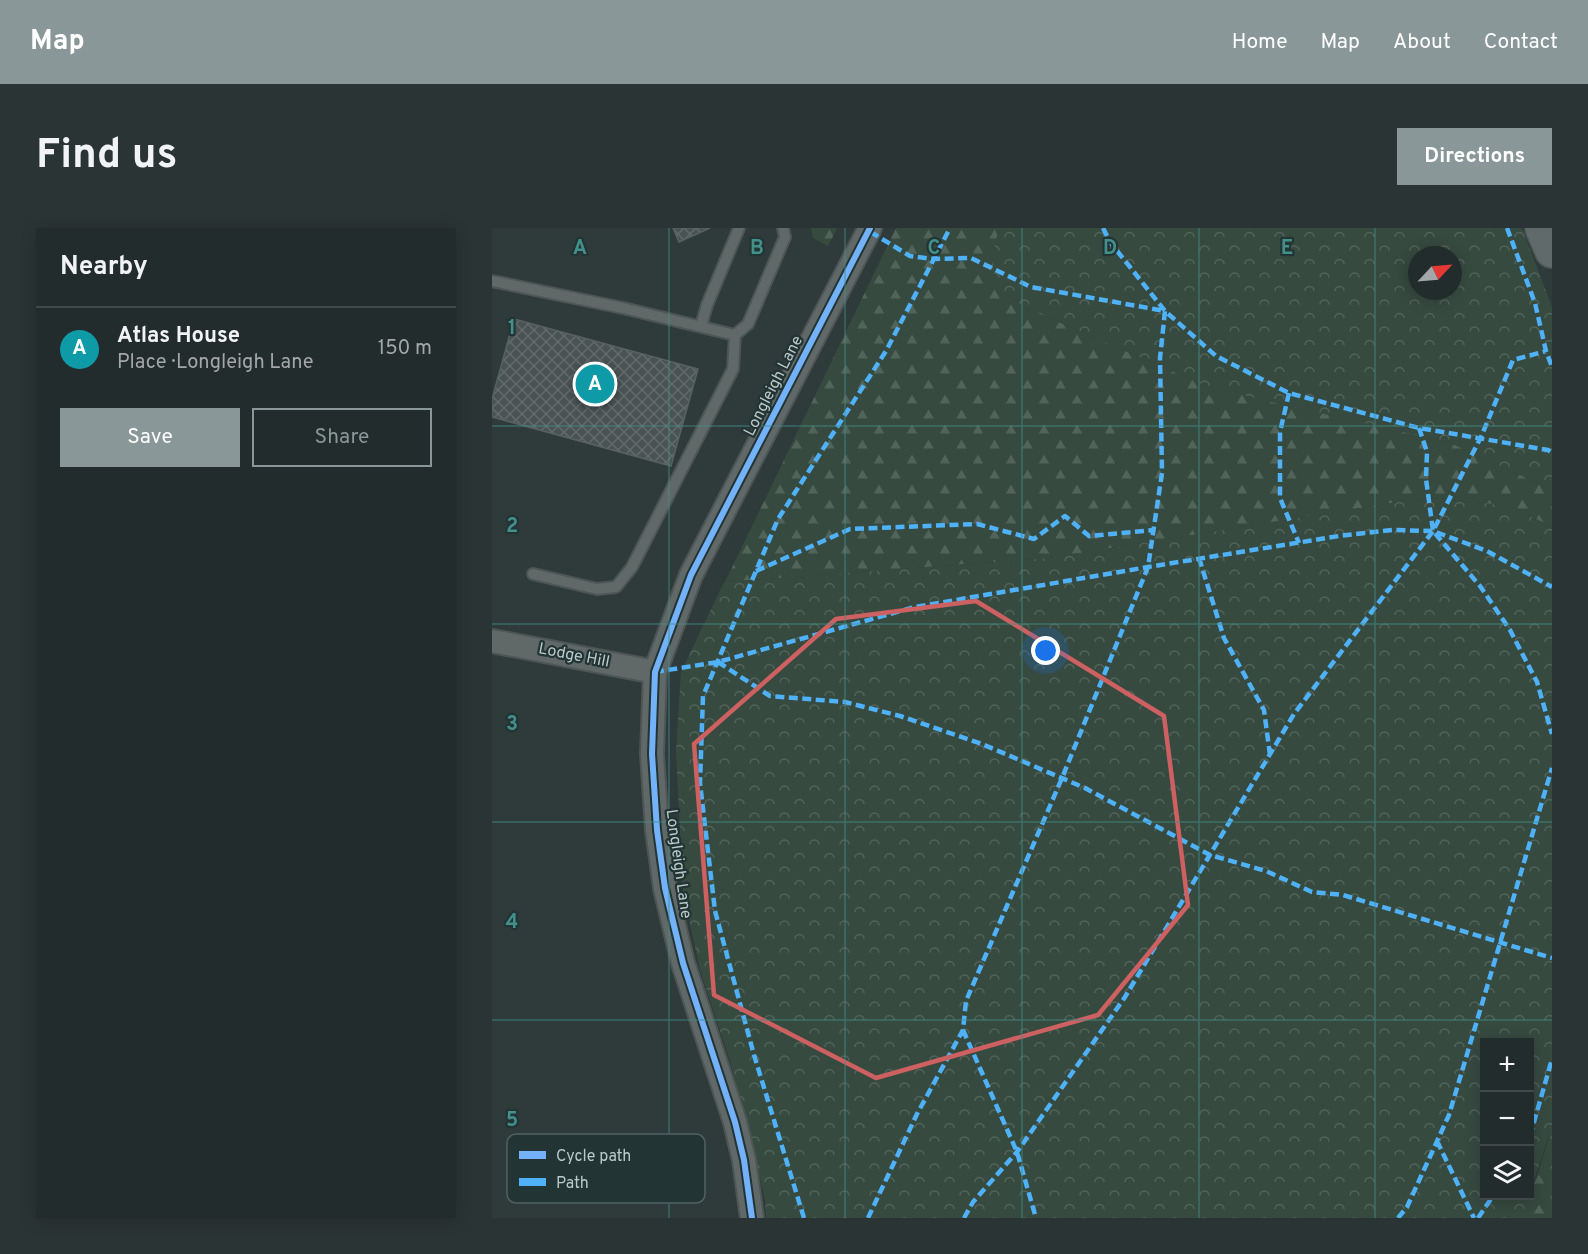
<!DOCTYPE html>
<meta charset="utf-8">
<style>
:root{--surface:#232c2c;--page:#2b3434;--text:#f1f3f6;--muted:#a3a7a9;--line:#404848;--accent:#8a9798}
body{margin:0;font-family:Overpass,sans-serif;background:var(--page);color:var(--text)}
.controls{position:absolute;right:18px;bottom:18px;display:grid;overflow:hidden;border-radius:0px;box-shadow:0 3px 15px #0003}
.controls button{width:54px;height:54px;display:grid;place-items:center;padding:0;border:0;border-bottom:2px solid var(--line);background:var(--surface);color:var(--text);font:30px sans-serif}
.compass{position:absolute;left:916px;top:18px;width:54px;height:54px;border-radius:50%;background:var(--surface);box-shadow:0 3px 15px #0003;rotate:64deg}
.you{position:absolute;left:554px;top:423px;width:21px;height:21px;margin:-15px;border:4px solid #fff;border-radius:50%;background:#1a73e8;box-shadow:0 0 0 9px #1a73e833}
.badge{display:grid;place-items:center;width:39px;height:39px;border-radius:50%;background:var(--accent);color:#fff;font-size:20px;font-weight:700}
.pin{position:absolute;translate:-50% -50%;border:3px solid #fff;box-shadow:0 2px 6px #0006}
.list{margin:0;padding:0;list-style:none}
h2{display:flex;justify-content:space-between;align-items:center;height:78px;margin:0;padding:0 24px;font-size:26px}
h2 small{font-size:20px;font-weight:400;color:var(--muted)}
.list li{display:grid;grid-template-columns:39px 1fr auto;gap:18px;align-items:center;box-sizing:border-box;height:84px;padding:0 24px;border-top:2px solid var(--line)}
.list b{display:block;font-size:22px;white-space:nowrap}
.list p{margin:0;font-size:20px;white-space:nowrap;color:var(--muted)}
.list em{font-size:20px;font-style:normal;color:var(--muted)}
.actions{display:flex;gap:12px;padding:18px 24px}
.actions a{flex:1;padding:14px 0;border:2px solid var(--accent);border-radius:0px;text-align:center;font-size:21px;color:var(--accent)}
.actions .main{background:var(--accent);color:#fff}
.icon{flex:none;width:33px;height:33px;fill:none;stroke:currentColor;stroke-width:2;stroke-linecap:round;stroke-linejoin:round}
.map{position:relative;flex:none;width:1060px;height:990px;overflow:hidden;border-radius:0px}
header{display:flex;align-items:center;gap:36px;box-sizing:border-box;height:84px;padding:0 30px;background:var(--accent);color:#fff}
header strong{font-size:28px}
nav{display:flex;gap:33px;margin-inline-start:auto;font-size:21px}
.intro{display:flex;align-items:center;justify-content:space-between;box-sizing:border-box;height:144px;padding:0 36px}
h1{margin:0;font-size:42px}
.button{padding:15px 27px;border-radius:0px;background:var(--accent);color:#fff;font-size:21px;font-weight:700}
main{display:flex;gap:36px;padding:0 36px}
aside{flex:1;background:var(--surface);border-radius:0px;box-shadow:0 3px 15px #0003}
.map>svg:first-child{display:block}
.forest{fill:url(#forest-firs)}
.park{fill:url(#park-crowns);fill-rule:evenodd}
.building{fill:url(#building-cross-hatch);stroke:#586162;stroke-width:1.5}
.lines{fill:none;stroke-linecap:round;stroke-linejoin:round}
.service-casing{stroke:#4d5555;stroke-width:14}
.minor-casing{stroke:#4d5555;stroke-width:26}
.primary-casing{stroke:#4d5657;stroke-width:36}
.service{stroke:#606868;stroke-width:10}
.minor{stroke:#606868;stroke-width:22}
.primary{stroke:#616a6b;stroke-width:33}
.quiet{stroke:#4fb1f8;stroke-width:4.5;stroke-dasharray:9 4.5;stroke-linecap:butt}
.cycleway-casing{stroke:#233435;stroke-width:10}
.cycleway{stroke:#73b2f8;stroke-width:6}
.marked{fill:none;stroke:#cd6061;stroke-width:4.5;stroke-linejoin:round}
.grid{fill:none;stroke:#438f8a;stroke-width:1.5;stroke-opacity:0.55}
.labels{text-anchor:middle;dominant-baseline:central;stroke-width:4.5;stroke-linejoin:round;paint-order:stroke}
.street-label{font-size:16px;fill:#bbc9ca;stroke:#233435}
.key{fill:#233435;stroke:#516162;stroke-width:1.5}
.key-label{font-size:16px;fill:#bbc9ca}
.grid-label{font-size:20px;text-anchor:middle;font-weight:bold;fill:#438f8a;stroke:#233435;stroke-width:4.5;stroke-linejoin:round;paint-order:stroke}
</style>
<header>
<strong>Map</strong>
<nav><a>Home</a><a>Map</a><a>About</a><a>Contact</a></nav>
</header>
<div class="intro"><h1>Find us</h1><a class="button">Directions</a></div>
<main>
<aside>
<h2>Nearby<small></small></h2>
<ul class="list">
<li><span class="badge" style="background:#0f9aa8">A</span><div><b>Atlas House</b><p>Place · Longleigh Lane</p></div><em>150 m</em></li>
</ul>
<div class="actions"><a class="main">Save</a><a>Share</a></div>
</aside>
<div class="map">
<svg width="1060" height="990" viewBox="0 0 1060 990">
<defs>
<pattern id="forest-firs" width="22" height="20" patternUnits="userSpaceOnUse" patternTransform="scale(1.5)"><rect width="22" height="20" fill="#374a40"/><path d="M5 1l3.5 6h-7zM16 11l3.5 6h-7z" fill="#52635a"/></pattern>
<pattern id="park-crowns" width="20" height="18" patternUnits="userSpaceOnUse" patternTransform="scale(1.5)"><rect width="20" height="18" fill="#374a40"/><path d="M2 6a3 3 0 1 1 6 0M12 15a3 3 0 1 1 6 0" fill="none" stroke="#52635a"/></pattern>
<pattern id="building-cross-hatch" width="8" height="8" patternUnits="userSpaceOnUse" patternTransform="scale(1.5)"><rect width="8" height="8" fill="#4a5354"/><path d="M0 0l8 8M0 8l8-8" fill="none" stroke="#626a6b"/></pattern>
</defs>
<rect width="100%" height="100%" fill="#2f3a3b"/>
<!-- forest -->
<path class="forest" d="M319 0H345L336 18 321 10Z
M404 0H508C501 18 498 43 510 61 514 68 525 73 532 79L712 157 959 215 1060 262V299L1018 278 947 270 912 273 557 330 233 354Z
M1060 897V990H1024C1041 972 1052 923 1060 897Z"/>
<!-- park -->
<path class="park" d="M508 0H1030L1060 79V262L959 215 775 173 712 157 532 79C525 73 515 68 509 61 496 46 501 17 508 0ZM925 27H961V63H925Z
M947 270 1018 278 1060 299V897L1038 965V814H993V968H1037L1032 982 1024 990H274L273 972 259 912 238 833 208 742 191 663 184 523 189 444 232 354 557 330 912 273Z"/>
<!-- building -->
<path class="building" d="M181 0H218L187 14Z
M22 91 206 141 179 238 0 189V171Z"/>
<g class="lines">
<!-- service casing -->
<g class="service-casing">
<path id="service" d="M0 53 131 80 243 107 256 96 293 9 291 0
M209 98 215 77 247 0
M41 346 105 361 124 359 140 339 241 141 243 107"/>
</g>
<!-- minor casing -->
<g class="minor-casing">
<path id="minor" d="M0 413 163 444
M260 990 252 932 243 894 191 735 173 660 165 602 160 526 163 444 199 347 378 0"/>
</g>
<!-- primary casing -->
<g class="primary-casing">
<path id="primary" d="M1050 0 1060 23"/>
</g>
<!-- service -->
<use href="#service" class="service"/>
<!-- minor -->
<use href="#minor" class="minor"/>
<!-- primary -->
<use href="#primary" class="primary"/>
<!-- quiet -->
<path class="quiet" d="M611 0 618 14 673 83 724 128 797 165 927 200 1056 222 1060 225
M1015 0 1043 75 1054 123 1060 139
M797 165 788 204V270L807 315
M927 200 935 224 934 251 941 303 988 358 1018 402 1045 454 1060 506
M707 330 732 410 772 482 778 527
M264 343 358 301 485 296 542 311 573 288 597 308 662 302
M226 434 278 468 353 474 408 488 490 516 593 560 718 627 774 643 820 664 851 667 1060 730
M163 444 226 434 423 379 656 339 847 308 900 302 941 303 995 323 1060 359
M471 802 525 924 544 990
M1038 908 1060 831
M945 913 982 990
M312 990 262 827 223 683 208 555 211 468 286 291 394 123 458 0
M376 990 425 886 471 802 474 773 570 550 656 339 670 245 668 130 673 83 539 59 479 30 441 31 418 28 377 3
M472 990 481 974 525 924 633 769 802 486 941 303 989 209 1021 132 1054 123
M906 990 915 979 957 887 1060 540
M986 990 1001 968"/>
<!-- cycleway casing -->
<g class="cycleway-casing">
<path id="cycleway" d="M260 990 252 932 243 894 191 735 173 660 165 602 160 526 163 444 199 347 378 0"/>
</g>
<!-- cycleway -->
<use href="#cycleway" class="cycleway"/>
</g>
<!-- marked area -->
<path class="marked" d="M484 373 672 488 696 677 606 787 384 850 222 767 202 516 344 391Z"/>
<!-- grid -->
<path class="grid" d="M177 0V990M353 0V990M530 0V990M707 0V990M883 0V990M0 198H1060M0 396H1060M0 594H1060M0 792H1060"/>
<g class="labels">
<!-- street labels -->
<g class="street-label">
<text transform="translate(282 158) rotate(-63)">Longleigh Lane</text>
<text transform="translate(82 428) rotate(11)">Lodge Hill</text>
<text transform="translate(186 636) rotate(82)">Longleigh Lane</text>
</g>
</g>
<!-- legend -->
<rect x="15" y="906" width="198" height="69" rx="9" class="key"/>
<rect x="27" y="923" width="27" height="8" fill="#73b2f8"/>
<rect x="27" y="950" width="27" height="8" fill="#4fb1f8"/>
<g class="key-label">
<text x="64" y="933">Cycle path</text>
<text x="64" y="960">Path</text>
</g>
<g class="grid-label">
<text x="88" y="26">A</text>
<text x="265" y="26">B</text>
<text x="442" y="26">C</text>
<text x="618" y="26">D</text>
<text x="795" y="26">E</text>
<text x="20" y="106">1</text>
<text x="20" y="304">2</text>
<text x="20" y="502">3</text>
<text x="20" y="700">4</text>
<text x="20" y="898">5</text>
</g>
</svg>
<div class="controls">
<button>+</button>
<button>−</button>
<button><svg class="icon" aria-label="layers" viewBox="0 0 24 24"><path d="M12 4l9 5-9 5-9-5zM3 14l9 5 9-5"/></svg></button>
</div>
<svg class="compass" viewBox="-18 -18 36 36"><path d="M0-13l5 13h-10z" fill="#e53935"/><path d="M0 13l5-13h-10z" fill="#a3a7a9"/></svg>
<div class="you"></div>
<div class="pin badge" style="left:103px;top:156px;background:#0f9aa8">A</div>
</div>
</main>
